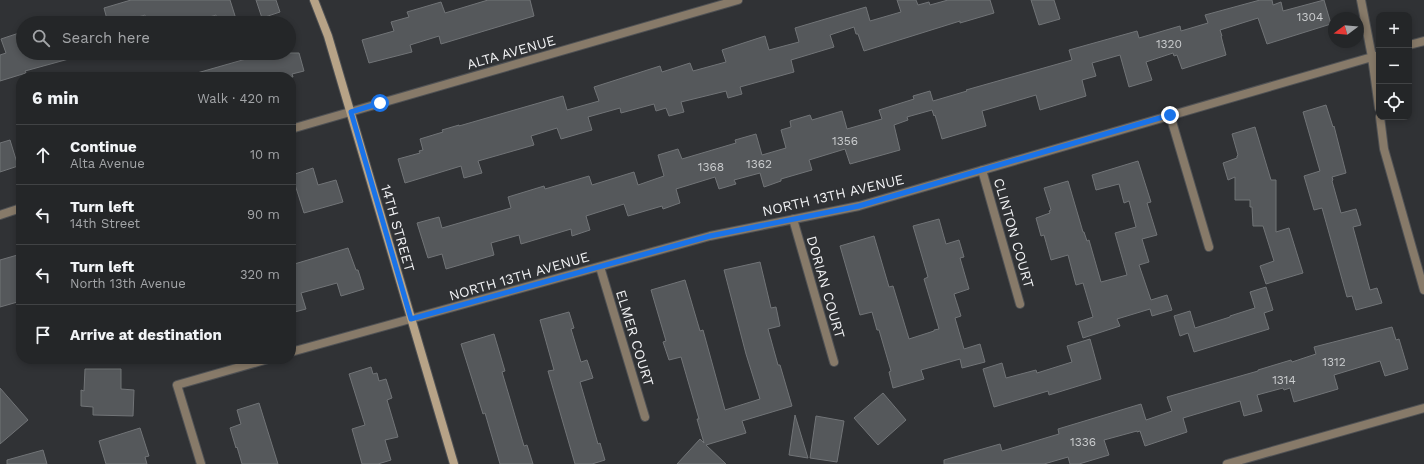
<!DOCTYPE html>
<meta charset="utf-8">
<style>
:root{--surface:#242628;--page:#303234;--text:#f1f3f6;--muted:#a3a5a8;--line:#414345}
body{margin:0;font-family:"Work Sans",sans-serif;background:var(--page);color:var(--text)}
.controls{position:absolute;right:12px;top:12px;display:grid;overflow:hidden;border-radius:8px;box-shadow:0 2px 6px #0003}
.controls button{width:36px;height:36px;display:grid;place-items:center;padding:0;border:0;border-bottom:1px solid var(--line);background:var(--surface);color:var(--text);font:20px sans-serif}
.compass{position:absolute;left:1328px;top:12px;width:36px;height:36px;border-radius:50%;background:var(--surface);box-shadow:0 2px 6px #0003;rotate:254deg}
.stop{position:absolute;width:12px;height:12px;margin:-9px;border:3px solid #1a73e8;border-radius:50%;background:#fff}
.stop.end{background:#1a73e8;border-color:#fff;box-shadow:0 1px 4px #0008}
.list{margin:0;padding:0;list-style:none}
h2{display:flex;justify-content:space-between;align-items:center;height:52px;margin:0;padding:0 16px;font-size:17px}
h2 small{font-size:13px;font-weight:400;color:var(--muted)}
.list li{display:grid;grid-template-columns:26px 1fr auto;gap:12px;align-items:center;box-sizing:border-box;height:60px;padding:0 16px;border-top:1px solid var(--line)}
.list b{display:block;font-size:15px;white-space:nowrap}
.list p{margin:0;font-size:13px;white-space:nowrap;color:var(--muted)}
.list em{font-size:13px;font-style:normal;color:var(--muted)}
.icon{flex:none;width:22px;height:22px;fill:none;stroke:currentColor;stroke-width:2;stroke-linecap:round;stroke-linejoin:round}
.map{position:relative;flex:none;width:1424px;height:464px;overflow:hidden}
.search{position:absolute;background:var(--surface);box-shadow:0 2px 6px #0003;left:16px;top:16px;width:280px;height:44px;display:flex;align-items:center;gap:10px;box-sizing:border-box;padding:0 14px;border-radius:22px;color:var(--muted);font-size:15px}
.panel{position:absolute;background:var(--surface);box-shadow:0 2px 6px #0003;left:16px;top:72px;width:280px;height:292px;border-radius:16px}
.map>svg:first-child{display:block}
.building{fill:#55585b;stroke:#717477}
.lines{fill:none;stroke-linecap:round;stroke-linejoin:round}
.street-casing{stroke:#4f5154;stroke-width:10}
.secondary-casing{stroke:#4f5154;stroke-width:10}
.street{stroke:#877a69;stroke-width:8}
.secondary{stroke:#b7a387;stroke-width:8}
.route{stroke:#1a73e8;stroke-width:5}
.labels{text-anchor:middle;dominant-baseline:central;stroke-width:3;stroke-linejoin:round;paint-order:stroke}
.number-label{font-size:12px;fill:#caccce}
.street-label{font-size:14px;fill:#f1f2f4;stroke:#303235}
</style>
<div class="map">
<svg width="1424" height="464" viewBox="0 0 1424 464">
<rect width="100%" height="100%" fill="#303235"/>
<!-- building -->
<path class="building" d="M131 0H230L236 19 218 23 216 15 190 23H147L145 15 118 23H108L104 8Z
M256 0H276L280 12 262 18Z
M488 0H530L534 16 441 44 439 36 410 45 412 52 369 63 362 40 394 31 391 22 409 17 407 12 441 2 445 13Z
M897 0H916L918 5 929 2 930 5 948 0H990L994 13 960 23V21L864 51 858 34H856L854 27 830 35 834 47 791 60 794 72 740 87 742 94 728 98 726 91 681 102 684 112 669 116 666 108 656 111 654 104 621 113 620 108 588 117 592 130 561 139 557 128 531 136 534 145 478 161 482 173 464 178 461 166 405 183 398 159 420 153 419 151 423 150 420 139 443 132 442 130 459 125V126L563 96 567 110 599 101 594 87 660 66 662 72 690 63 693 71 726 62 722 50 765 36 769 50 799 42 795 28 866 7 870 21 901 12Z
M1031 0H1054L1060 19 1039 25Z
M1260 0H1272L1273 5 1281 2 1283 11 1324 0 1331 24 1267 44 1258 18 1220 30 1222 36H1221L1226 55 1182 69 1177 55 1174 56 1173 53 1146 62 1152 80 1129 87 1120 55 1092 63 1096 76 1082 80 1086 96 1040 110 1036 95 982 111 986 126 942 139 935 115 934 116 932 110 907 117 908 120 894 125 900 150 850 164 845 149 809 160 812 170 781 179V181L764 187 760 173 734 180 736 184 719 189 715 177 676 189 680 203 663 209 662 206 628 216 624 204 586 216 590 230 572 236 571 229 521 244 519 235 491 243 494 255 446 269 442 254 428 258 417 223 439 217 442 228 511 208 508 197 544 186 545 189 589 176 592 185 634 172 638 185 664 176 658 155 678 149 682 159 736 143 735 140 756 134 762 155 786 148 781 130 791 127 790 121 810 115 812 120 842 111 847 129 882 119 879 110 914 99 913 96 930 91 933 101 967 91 966 90 1072 60 1069 50 1137 31 1139 38 1180 26 1181 31 1208 23 1205 15Z
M19 33 23 47V53H75L76 57 25 71 26 73 0 81V55L6 53 1 39Z
M267 53H299L304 71 292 74 293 77H198L197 73Z
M1326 105 1333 127 1334 126 1346 173 1332 177 1333 180 1332 181 1341 213 1356 209 1361 225 1353 227 1370 290 1377 288 1382 303 1356 310 1352 296 1347 297 1322 208 1314 210 1304 176 1320 171 1303 112Z
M1255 127 1271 180H1276V232L1289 228 1303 273 1266 284 1260 266 1274 261 1263 226H1253L1252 207H1250V200H1235V177L1228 180 1223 163 1237 158V156L1238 155 1232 134Z
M10 140 18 166 0 172V143Z
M1138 161 1151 202 1147 203 1157 235 1142 239 1149 262 1139 265 1151 300 1167 295 1172 310 1152 316 1150 309 1117 319 1120 326 1083 338 1078 322 1093 317 1083 283 1076 285 1068 255 1051 260 1044 235 1041 236 1036 218 1050 213 1049 211 1051 210 1044 188 1068 181 1083 232H1084L1087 241 1089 240 1101 282 1127 275 1115 233 1136 227 1129 201 1124 203 1119 184 1096 190 1092 175Z
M313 168 318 185 336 180 343 202 304 213 292 175Z
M939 219 946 244 959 240 964 257 960 258 969 289 954 294 961 316 955 318 964 349 980 344 985 362 962 368 960 359 921 370 924 379 893 388 889 372 891 371 879 330H877L872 312 860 315 840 246 874 236 889 287 893 286 909 339 934 331V330L939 329 924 279 928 277 913 226Z
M348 248 356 270H358L364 289 341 296 337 283 301 293 306 309 291 313V265Z
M21 254V301L0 307V260Z
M760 262 771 308 776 307 780 326 768 329 778 365H780L792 406 742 421 746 433 706 445 726 464H677L700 439 704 443 697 419H699L681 357 669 360 663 342 666 341 651 290 685 280 700 331 703 330 725 410 760 399 746 354 724 270Z
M1266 287 1273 310 1264 313 1269 329 1194 352 1188 333 1180 336 1174 316 1190 311 1195 328 1230 317V316L1255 308 1250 292Z
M569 312 574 328 571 329 581 362 587 360 593 378 580 382 598 444 600 443 605 460 592 464H575L548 371 554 370 540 320Z
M1392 327 1396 340 1399 339 1408 369 1385 376 1380 361 1334 375 1338 389 1294 402 1290 388 1284 390 1283 388 1257 395 1262 411 1244 416 1240 401 1183 418 1187 432 1145 446 1140 431 1137 432V431L1104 440 1109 455 1079 464H1070L1068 457 1044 464H944V460L1000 444 1002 451 1059 434 1058 429 1141 404 1146 420 1172 411 1167 397 1258 371V370L1291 360 1292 362 1316 354 1314 347Z
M494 334 505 371 502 372 524 446 527 445 533 464H500L485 413 483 414 467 363 461 344Z
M1090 339 1101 379 1049 395 1048 391 994 407 983 369 1002 363 1006 378 1036 370 1037 373 1072 362 1067 346Z
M371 367 373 374 377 373 379 381 386 379 392 398 387 400 398 437 385 440 391 460 378 464H362L352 429 365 425 349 374Z
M85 369H121V389L134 390 133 416 93 415V407L81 406V390L84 391Z
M0 388 28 420 0 444Z
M883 393 906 420 878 445 854 418Z
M259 403 278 464H242L237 447 236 448 230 428 241 424 237 410Z
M795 415 808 458 789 455Z
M816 416 844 421 837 462 810 458Z
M140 428 149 456 145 457 147 464H106L99 441Z
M43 450 47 464H7V460Z"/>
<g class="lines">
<!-- street casing -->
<g class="street-casing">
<path id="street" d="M1361 0 1372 57 1379 108
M1409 45 1424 41
M1170 115 1209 247
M1380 117 1384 149 1424 290
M291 129 738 0
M982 170 1020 304
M0 215 21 208
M793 219 834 362
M600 267 645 417
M291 352 710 236 859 206 1379 55
M201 464 177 385 268 359
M1227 464 1424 408"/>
</g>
<!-- secondary casing -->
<g class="secondary-casing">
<path id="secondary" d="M314 0 328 36 454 464"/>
</g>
<!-- street -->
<use href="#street" class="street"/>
<!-- secondary -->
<use href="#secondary" class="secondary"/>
</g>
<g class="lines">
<!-- route -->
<path class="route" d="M380 103 351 112 411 319 710 236 859 206 1170 115"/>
</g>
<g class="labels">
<!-- number labels -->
<g class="number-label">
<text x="1310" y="17">1304</text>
<text x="1169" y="44">1320</text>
<text x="845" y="141">1356</text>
<text x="759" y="164">1362</text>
<text x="711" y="167">1368</text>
<text x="1334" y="362">1312</text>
<text x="1284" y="380">1314</text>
<text x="1083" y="442">1336</text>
</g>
<!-- street labels -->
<g class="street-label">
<text transform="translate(511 52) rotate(-16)">ALTA AVENUE</text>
<text transform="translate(833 195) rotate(-13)">NORTH 13TH AVENUE</text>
<text transform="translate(398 228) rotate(74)">14TH STREET</text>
<text transform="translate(1014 233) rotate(74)">CLINTON COURT</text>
<text transform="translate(519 276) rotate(-16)">NORTH 13TH AVENUE</text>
<text transform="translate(826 287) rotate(74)">DORIAN COURT</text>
<text transform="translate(635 338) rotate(73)">ELMER COURT</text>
</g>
</g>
</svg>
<div class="controls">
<button>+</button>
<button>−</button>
<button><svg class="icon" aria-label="locate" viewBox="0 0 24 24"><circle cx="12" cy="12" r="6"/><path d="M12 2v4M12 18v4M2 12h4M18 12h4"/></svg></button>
</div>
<svg class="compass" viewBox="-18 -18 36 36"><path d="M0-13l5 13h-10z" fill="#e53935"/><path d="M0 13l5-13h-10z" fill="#a3a5a8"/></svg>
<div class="stop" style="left:380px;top:103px"></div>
<div class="stop end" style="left:1170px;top:115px"></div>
<div class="search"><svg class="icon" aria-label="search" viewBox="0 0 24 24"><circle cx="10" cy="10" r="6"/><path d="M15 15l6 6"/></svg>Search here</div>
<section class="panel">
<h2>6 min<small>Walk · 420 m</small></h2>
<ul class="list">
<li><svg class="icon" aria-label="ahead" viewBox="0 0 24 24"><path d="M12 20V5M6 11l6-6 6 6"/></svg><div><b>Continue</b><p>Alta Avenue</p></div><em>10 m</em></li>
<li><svg class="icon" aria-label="left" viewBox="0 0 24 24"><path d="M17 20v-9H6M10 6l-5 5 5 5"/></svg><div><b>Turn left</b><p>14th Street</p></div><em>90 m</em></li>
<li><svg class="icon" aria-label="left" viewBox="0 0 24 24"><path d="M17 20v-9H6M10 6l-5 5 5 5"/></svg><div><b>Turn left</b><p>North 13th Avenue</p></div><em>320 m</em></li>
<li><svg class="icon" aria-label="arrive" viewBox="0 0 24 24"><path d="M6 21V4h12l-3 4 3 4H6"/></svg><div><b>Arrive at destination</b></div></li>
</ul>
</section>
</div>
